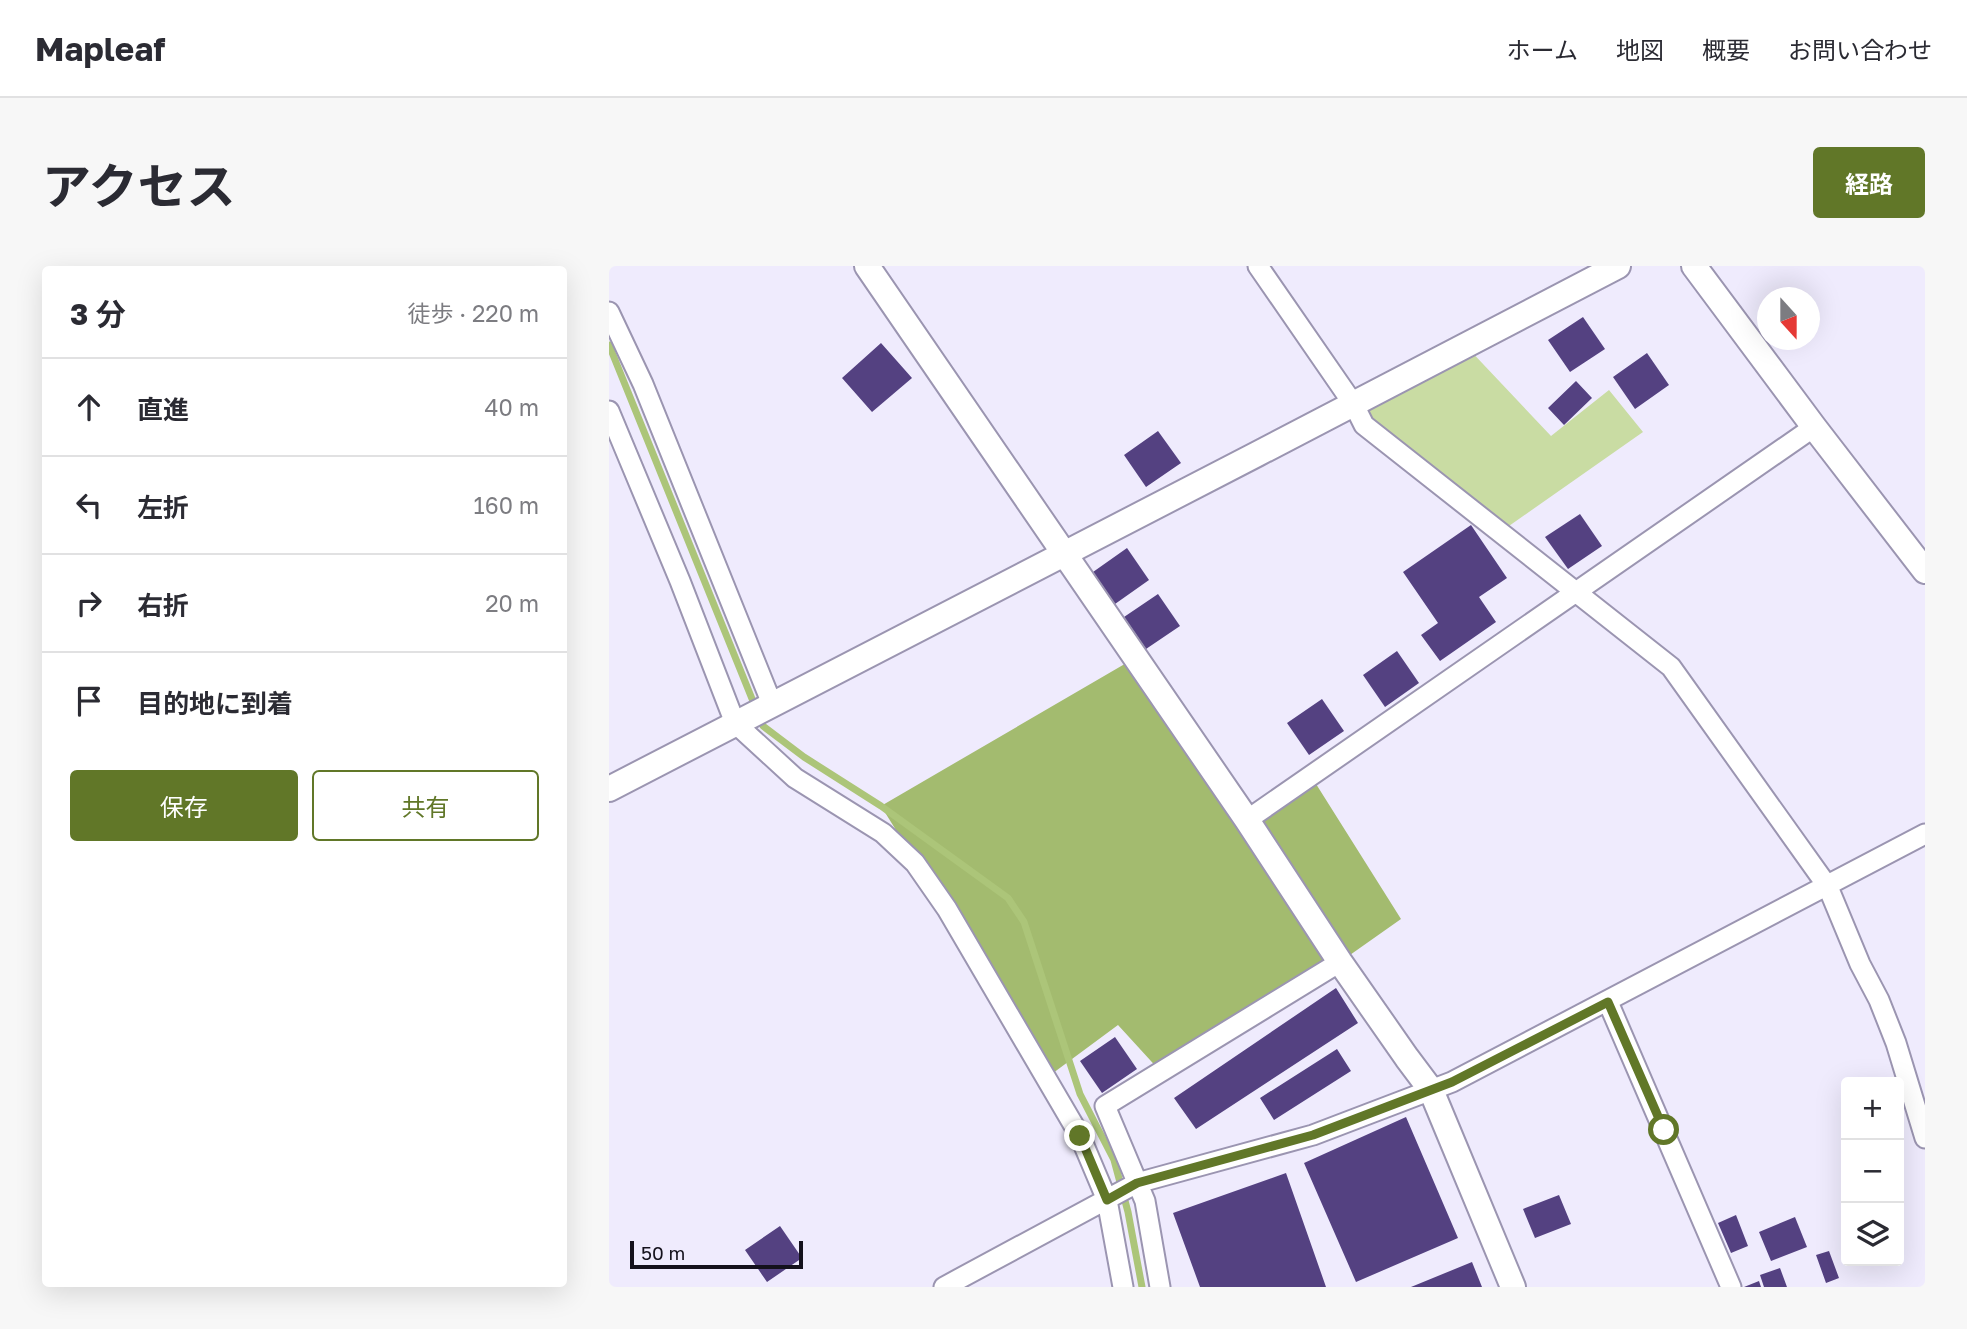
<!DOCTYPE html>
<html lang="ja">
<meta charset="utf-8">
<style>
:root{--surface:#fff;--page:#f7f7f7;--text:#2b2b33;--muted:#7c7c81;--line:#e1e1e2;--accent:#617728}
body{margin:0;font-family:"Golos Text","Noto Sans JP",sans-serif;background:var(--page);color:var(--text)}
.controls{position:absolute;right:21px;bottom:21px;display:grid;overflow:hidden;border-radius:7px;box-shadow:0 7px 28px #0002}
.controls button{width:63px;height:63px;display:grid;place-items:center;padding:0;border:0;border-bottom:2px solid var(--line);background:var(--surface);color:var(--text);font:35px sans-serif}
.compass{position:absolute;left:1148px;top:21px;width:63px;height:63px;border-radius:50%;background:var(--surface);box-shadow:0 7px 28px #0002;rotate:159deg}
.scale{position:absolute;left:21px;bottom:18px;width:173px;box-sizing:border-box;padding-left:7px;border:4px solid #14111c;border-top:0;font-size:19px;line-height:24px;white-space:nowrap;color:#14111c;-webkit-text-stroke:5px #efebfd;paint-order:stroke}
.stop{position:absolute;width:21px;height:21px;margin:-16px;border:5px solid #617728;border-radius:50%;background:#fff}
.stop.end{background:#617728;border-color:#fff;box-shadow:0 2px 7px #0008}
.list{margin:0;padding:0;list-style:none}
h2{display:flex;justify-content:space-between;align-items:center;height:91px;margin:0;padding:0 28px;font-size:30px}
h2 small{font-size:23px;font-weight:400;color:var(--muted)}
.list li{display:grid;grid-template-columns:46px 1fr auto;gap:21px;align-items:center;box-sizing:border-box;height:98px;padding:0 28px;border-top:2px solid var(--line)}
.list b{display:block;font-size:26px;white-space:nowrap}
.list em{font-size:23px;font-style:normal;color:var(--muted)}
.actions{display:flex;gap:14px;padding:21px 28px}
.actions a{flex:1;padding:16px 0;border:2px solid var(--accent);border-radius:7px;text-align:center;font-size:24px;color:var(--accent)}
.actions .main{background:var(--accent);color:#fff}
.icon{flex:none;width:38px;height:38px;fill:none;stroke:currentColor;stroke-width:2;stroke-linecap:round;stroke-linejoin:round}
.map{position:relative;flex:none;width:1316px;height:1021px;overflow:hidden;border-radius:7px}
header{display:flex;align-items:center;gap:42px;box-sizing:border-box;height:98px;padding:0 35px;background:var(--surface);border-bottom:2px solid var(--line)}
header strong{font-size:33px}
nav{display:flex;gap:38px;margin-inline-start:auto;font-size:24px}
.intro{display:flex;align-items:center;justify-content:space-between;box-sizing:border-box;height:168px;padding:0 42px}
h1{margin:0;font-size:49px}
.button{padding:18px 32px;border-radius:7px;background:var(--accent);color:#fff;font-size:24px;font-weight:700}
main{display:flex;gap:42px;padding:0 42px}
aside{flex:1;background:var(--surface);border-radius:7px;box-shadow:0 7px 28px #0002}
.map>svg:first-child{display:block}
.green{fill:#c9dca3}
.forest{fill:#a3bb6f}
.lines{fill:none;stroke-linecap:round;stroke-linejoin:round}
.stream{stroke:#acc579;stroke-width:7}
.building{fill:#544181}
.minor-casing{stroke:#9b95b1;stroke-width:23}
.tertiary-casing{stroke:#9b95b1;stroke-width:28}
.minor{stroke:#fff;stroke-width:19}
.tertiary{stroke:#fff;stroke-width:24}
.route{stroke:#617728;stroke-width:9}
</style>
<header>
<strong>Mapleaf</strong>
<nav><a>ホーム</a><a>地図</a><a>概要</a><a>お問い合わせ</a></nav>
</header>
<div class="intro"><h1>アクセス</h1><a class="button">経路</a></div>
<main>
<aside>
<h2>3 分<small>徒歩 · 220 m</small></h2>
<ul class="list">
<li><svg class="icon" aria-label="ahead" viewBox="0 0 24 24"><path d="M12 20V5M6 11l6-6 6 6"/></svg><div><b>直進</b></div><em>40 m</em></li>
<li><svg class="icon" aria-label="left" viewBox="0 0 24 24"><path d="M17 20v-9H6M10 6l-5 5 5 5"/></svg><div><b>左折</b></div><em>160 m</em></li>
<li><svg class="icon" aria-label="right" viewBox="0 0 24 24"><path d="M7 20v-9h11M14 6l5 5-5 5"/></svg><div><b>右折</b></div><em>20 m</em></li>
<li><svg class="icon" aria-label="arrive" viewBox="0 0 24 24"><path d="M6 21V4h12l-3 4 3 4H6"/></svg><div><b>目的地に到着</b></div></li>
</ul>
<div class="actions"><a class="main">保存</a><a>共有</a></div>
</aside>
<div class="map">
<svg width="1316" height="1021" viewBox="0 0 1316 1021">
<rect width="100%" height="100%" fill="#efebfd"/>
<!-- green -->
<path class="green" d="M857 80 942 170 1000 124 1034 166 890 267 747 143Z"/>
<!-- forest -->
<path class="forest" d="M526 392 638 554 702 510 792 653 731 696 552 806 509 759 440 810 272 540Z"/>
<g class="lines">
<!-- stream -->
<path class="stream" d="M0 79 154 460 195 491 272 540 399 632 415 656 471 828 505 894 519 946 533 1021"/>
</g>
<!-- building -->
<path class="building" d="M974 51 996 83 961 106 939 74Z
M272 77 303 112 263 146 233 112Z
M1038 87 1060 119 1026 143 1004 111Z
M967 115 983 132 955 159 939 142Z
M549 165 572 197 537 221 515 189Z
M971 248 993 280 959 303 936 271Z
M862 259 898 312 870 331 887 356 831 395 812 369 829 357 794 306Z
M518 282 540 314 506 338 484 306Z
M549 328 571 360 537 383 515 351Z
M788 385 810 417 776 441 754 409Z
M713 433 735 465 700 489 678 457Z
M727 722 749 757 587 863 565 832Z
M506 771 528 803 493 827 471 795Z
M728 783 742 805 665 854 651 832Z
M797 851 849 972 747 1016 695 897Z
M677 907 717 1021H591L564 947Z
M950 929 962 958 926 972 914 943Z
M1127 949 1139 980 1122 987 1109 957Z
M1186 951 1198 981 1162 995 1150 966Z
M171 960 193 992 158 1016 136 984Z
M1220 985 1230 1012 1217 1017 1207 989Z
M863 996 873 1021H802Z
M1171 1002 1178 1021H1155L1151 1009Z
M1150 1015 1152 1021H1135Z"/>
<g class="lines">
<!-- minor casing -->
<g class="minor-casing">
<path id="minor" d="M649 0 745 139 755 159 1062 401 1219 621 1251 698 1270 734 1287 777 1316 872
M0 46 34 118 163 438
M0 145 71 315 126 457 186 512 274 567 306 597 338 643 471 870 498 934 514 1021
M638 554 1205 161
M999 736 1122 1021
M335 1021 528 917 704 869 843 816 1316 568
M551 1021 536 935 496 840 731 696"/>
</g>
<!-- tertiary casing -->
<g class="tertiary-casing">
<path id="tertiary" d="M258 0 638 554 731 696 798 792 822 824 904 1021
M1085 0 1205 161 1316 305
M0 523C336 347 674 177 1009 0"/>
</g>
<!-- minor -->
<use href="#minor" class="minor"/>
<!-- tertiary -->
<use href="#tertiary" class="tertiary"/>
</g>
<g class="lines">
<!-- route -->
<path class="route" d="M471 870 498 934 528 917 704 869 843 816 999 736 1055 864"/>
</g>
</svg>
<div class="controls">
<button>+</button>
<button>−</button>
<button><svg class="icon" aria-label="layers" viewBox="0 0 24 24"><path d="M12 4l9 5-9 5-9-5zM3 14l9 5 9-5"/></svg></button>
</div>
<svg class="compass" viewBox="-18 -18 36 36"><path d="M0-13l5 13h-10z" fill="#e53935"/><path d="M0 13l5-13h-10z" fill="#7c7c81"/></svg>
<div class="scale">50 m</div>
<div class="stop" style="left:1055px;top:864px"></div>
<div class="stop end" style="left:471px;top:870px"></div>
</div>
</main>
